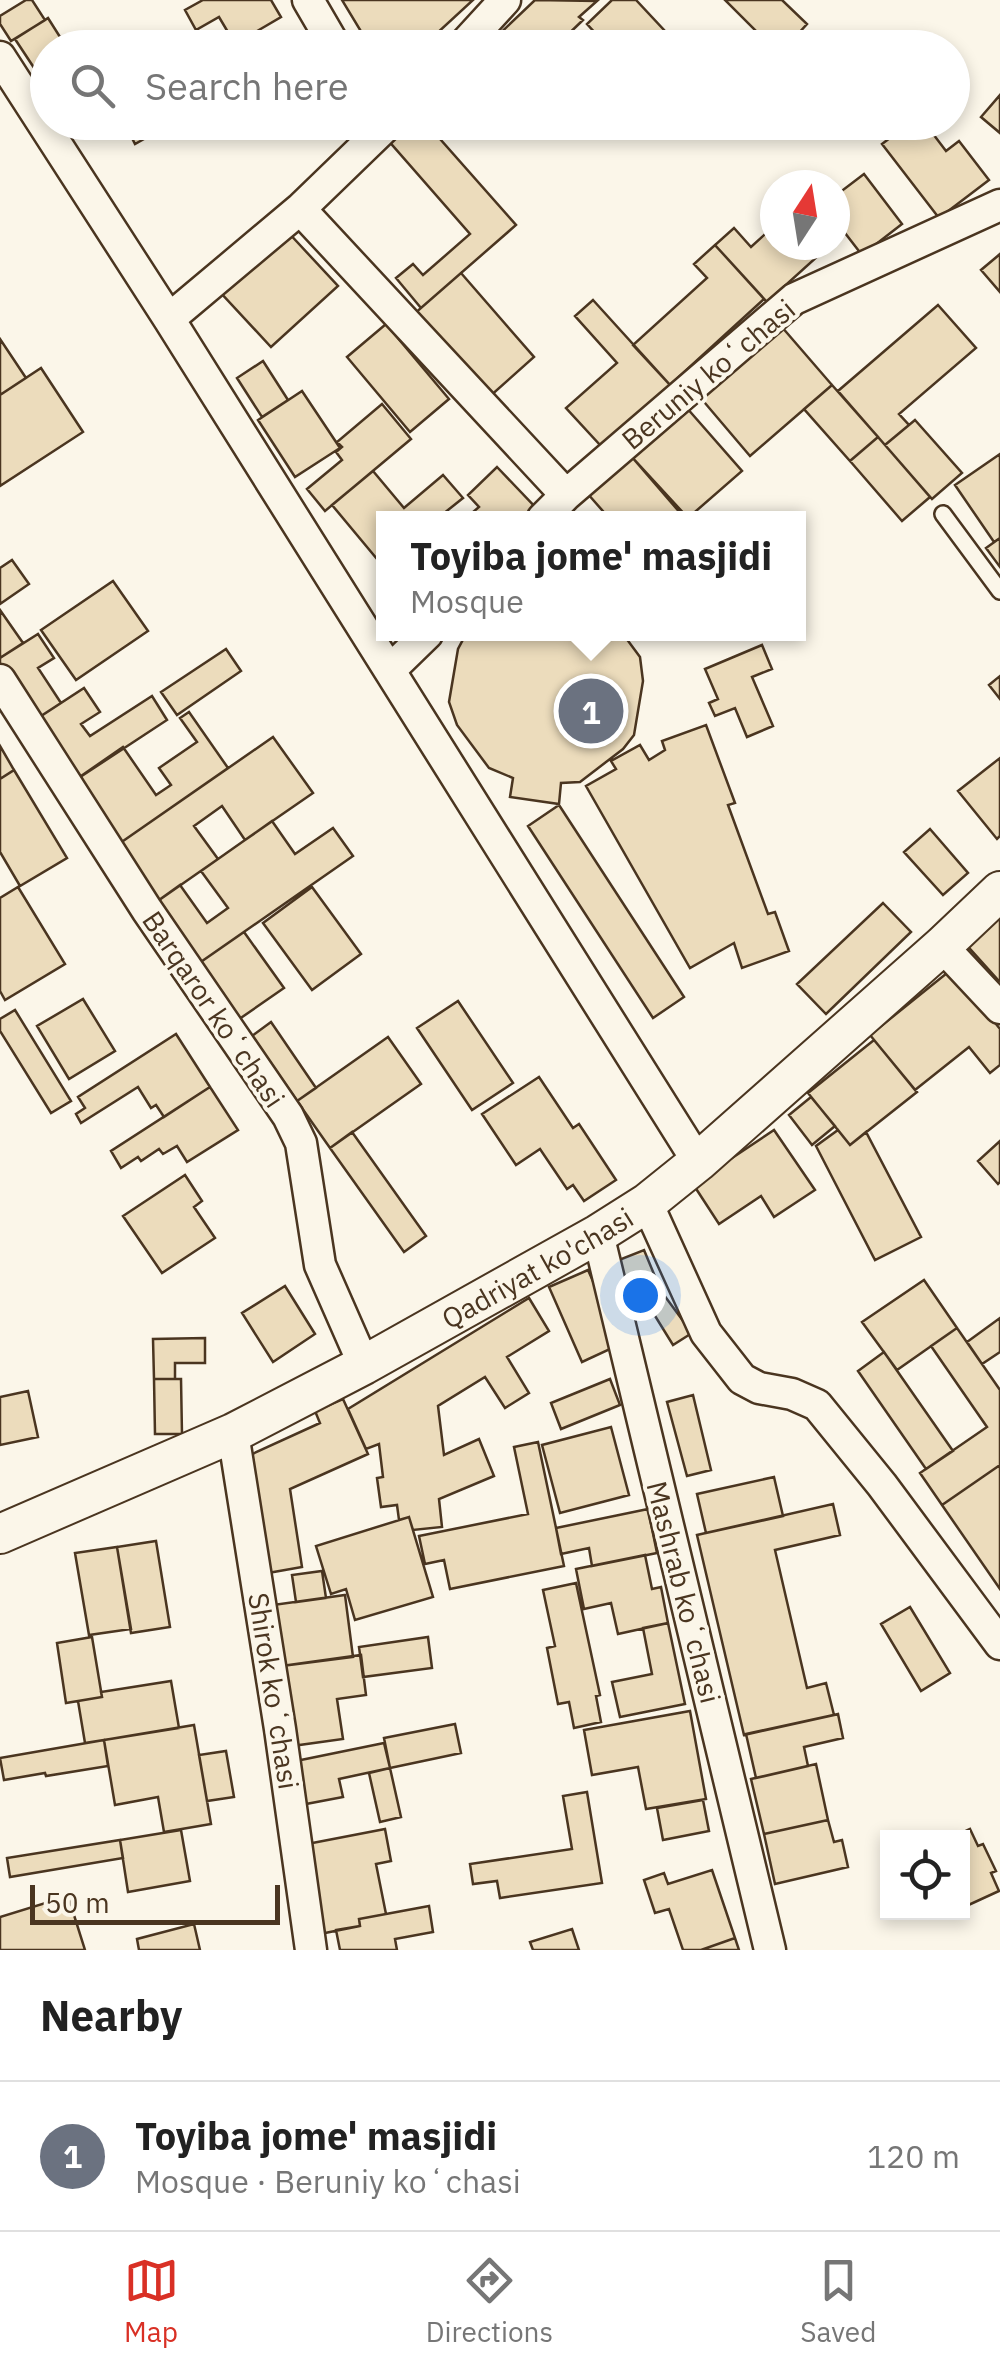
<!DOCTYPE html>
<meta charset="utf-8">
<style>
:root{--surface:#fff;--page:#f6f6f6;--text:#222;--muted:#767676;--line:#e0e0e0;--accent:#d93025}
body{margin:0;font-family:"IBM Plex Sans",sans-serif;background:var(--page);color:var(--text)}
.controls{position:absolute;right:30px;bottom:30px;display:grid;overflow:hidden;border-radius:0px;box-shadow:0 5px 15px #0003}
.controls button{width:90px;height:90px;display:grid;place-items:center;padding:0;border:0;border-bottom:2px solid var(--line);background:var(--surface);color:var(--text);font:50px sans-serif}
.compass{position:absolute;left:760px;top:170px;width:90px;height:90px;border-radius:50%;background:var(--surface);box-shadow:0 5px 15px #0003;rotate:12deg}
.scale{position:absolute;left:30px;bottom:25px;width:250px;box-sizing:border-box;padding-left:10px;border:5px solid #4a3520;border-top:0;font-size:28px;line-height:35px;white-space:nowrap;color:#4a3520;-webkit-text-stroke:8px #fbf6e9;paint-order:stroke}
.you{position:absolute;left:640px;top:1295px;width:35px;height:35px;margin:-25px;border:8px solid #fff;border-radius:50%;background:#1a73e8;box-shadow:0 0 0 15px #1a73e833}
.badge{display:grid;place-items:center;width:65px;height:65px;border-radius:50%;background:var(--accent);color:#fff;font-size:32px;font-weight:700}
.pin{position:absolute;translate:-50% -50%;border:5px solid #fff;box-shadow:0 2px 10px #0006}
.popup{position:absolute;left:376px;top:511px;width:430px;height:130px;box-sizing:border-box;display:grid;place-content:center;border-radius:0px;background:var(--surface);filter:drop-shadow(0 2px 8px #0005);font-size:32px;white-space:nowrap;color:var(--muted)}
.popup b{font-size:38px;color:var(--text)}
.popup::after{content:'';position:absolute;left:50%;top:100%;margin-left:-20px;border:20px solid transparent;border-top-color:var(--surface)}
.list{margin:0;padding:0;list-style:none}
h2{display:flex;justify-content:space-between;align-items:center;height:130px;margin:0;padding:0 40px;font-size:42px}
h2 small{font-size:32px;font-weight:400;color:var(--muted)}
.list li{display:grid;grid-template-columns:65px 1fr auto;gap:30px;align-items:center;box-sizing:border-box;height:150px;padding:0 40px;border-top:2px solid var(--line)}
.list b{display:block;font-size:38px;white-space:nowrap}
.list p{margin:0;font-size:32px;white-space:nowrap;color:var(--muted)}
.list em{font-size:32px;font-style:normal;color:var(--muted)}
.icon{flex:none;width:55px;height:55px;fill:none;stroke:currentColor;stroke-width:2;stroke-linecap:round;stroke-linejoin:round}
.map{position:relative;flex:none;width:1000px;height:1950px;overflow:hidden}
.search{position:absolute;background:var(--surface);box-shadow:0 5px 15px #0003;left:30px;right:30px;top:30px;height:110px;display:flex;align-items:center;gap:25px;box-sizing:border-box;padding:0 35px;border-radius:55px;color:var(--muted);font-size:38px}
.sheet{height:280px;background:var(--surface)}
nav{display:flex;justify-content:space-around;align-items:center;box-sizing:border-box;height:140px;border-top:2px solid var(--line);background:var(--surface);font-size:28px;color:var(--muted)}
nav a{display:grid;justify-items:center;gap:5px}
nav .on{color:var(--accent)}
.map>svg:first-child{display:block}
.building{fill:#ecdcbc;stroke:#4a3520;stroke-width:2.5}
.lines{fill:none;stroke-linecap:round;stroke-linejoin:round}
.service-casing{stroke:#4a3520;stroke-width:20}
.minor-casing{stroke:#4a3520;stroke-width:35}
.tertiary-casing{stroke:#4a3520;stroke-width:42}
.service{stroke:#fbf6e9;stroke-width:15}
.minor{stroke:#fbf6e9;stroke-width:30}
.tertiary{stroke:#fbf6e9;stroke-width:38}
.labels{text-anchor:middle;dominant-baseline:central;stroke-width:8;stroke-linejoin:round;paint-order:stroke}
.street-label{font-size:28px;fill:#4a3520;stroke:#fbf6e9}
</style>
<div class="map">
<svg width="1000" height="1950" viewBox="0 0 1000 1950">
<rect width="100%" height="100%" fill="#fbf6e9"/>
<!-- building -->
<path class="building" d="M26 0H32L45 20 11 41 0 24V16Z
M203 0H271L281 17 235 44 219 17 196 30 185 10Z
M342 0H473L421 48H371Z
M535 0 597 1 579 17 583 20 554 48H495L490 43Z
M612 0H636L678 45 675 48H609L587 24Z
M725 0H782L807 24 785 48H773Z
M48 18 67 48H48V89L15 39Z
M1000 95V133L981 117Z
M124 122H174L135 144Z
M270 122H297L276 134Z
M406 122H425L516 225 421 308 396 278 413 264 423 275 470 234 387 139Z
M669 122H694L681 135Z
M911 122H924L946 151 959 141 989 180 939 218 882 144Z
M864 174 902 224 862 255 835 220V196Z
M775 225V245H830L767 302 715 245 734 228 751 247Z
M286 230 338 286 271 347 220 292Z
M715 245 764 299 670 385 633 345 707 278 694 264Z
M1000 254V292L981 270Z
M461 273 534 357 488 398 414 314Z
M593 300 670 385 601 446 566 408 617 363 575 316Z
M938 305 976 348 899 414 909 425 885 445 838 391Z
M386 324 449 399 410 432 347 357Z
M781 326 832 385 750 456 699 396Z
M0 339 26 378 0 395Z
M263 361 288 400 262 417 237 378Z
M41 368 83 432 0 486V395Z
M832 385 878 437 850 461 804 409Z
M302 391 340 448 295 477 258 420Z
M382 404 411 439 325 511 307 489 342 460 336 452 342 447 337 442Z
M686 407 742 471 688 518 631 456Z
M915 420 962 473 932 499 885 445Z
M878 437 930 497 902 521 850 461Z
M1000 454V538L994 542 955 485Z
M631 456 682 515 678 518H609L587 493Z
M497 467 537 509 526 518H466L479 507 468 495Z
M373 471 404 508 443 475 463 498 438 518H384L382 565 332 505Z
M1000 538V567L986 548Z
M12 560 29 584 0 604V568Z
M113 581 148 631 76 680 41 630Z
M0 610 23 643 0 658Z
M38 634 54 658 38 668 61 703 32 722 0 674V658Z
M466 634H623L640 657 643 681 634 735 623 749 580 782 561 783 559 804 510 797 513 778 489 768 457 725 449 702 458 649Z
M762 645 772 669 752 677 773 726 747 737 735 708 715 716 709 703 718 699 705 669Z
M226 649 241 671 177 715 161 692Z
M1000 676V699L989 685Z
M84 688 100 712 81 724 90 736 152 696 167 720 68 785 32 722Z
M189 712 228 768 113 848 68 785 123 747 156 795 171 785 159 768 197 742 180 718Z
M706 725 735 803 728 805 768 914 775 912 789 951 742 968 734 943 690 968 586 786 616 769 611 761 640 745 649 760 665 750 662 741Z
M273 737 313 793 245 840 222 806 194 826 218 859 152 905 113 848Z
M0 746 14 770 0 779Z
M1000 758V836L997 839 958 791Z
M14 770 67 858 20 886 0 852V779Z
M559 805 684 997 653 1018 528 826Z
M272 821 295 854 333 828 353 856 195 966 152 905 180 885 207 923 228 908 201 871Z
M930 829 968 873 943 895 904 852Z
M18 887 65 964 5 1000 0 991V898Z
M312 887 361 954 312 990 263 923Z
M883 903 911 932 826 1014 797 984Z
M1000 908V980L999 981 963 941Z
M244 932 284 988 235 1022 195 966Z
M952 969 1000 1029V1065L990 1073 969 1047 915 1090 870 1035Z
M83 999 115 1051 69 1079 37 1026Z
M458 1001 513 1083 472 1110 417 1028Z
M15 1010 71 1101 51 1113 0 1031V1019Z
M271 1022 316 1088 297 1101 252 1036Z
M176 1034 210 1087 164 1117 156 1105 151 1108 138 1087 81 1123 76 1114 85 1108 78 1097Z
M388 1037 421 1084 330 1148 297 1101Z
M874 1040 917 1092 850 1145 808 1093Z
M539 1077 573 1128 579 1124 616 1180 584 1201 573 1185 567 1189 540 1149 516 1165 482 1114Z
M210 1087 238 1130 187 1162 177 1146 163 1154 159 1149 141 1161 138 1157 121 1168 111 1151Z
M811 1097 835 1126 812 1145 789 1115Z
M774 1130 815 1190 774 1217 761 1196 719 1224 693 1184Z
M838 1130 850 1145 866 1132 921 1237 875 1260 816 1146Z
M352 1132 426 1236 404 1252 330 1148Z
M1000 1141V1182L998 1184 978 1161Z
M185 1175 202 1201 194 1207 215 1238 162 1273 123 1216Z
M644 1250 661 1291 632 1303 614 1262Z
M588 1270 621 1344 582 1362 549 1287Z
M924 1280 957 1328 897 1370 862 1322Z
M285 1286 315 1334 273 1362 242 1313Z
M661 1291 692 1333 673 1345 644 1298Z
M529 1298 549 1331 507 1357 529 1393 505 1408 485 1377 438 1406 444 1455 479 1439 494 1476 439 1499 442 1527 413 1530 409 1517 399 1520 397 1505 381 1507 377 1478 383 1477 379 1444 366 1449 348 1409Z
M1000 1318V1352L982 1364 967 1342Z
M957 1328 1000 1390V1465L942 1505 920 1473 987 1427 931 1346Z
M205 1338V1363H175V1379H154L153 1339Z
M884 1352 953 1451 926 1469 858 1371Z
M154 1379H181L182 1434H155Z
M610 1379 620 1405 561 1429 551 1403Z
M28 1391 38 1437 0 1445V1397Z
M693 1395 711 1470 687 1476 667 1402Z
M343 1399 368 1454 290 1489 302 1567 268 1573 250 1455 320 1423 315 1411Z
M611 1427 629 1495 560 1513 542 1445Z
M538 1442 564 1566 450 1589 444 1560 425 1564 419 1536 528 1514 514 1447Z
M1000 1465V1589L942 1505Z
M774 1477 783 1516 706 1533 697 1494Z
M833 1504 840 1535 775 1550 807 1688 826 1683 834 1715 744 1735 697 1535Z
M648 1509 657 1553 592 1566 589 1548 561 1554 556 1528Z
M409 1517 433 1597 355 1620 346 1589 331 1594 316 1546Z
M156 1541 170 1627 131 1633 117 1547Z
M117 1547 131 1629 89 1635 75 1553Z
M645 1555 652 1589 661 1587 668 1623 618 1634 611 1603 584 1609 576 1569Z
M322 1571 326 1598 296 1602 292 1575Z
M576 1583 600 1695 596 1696 601 1722 574 1728 569 1702 558 1704 547 1648 555 1646 543 1590Z
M345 1595 353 1657 281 1666 273 1605Z
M910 1607 950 1673 921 1691 881 1624Z
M668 1623 685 1704 620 1717 612 1682 652 1674 643 1628Z
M92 1637 102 1697 66 1703 57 1643Z
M428 1637 432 1668 363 1677 359 1647Z
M361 1655 366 1695 337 1699 343 1739 292 1746 281 1666Z
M171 1681 179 1728 85 1743 78 1701 102 1697 101 1692Z
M690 1711 706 1799 646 1809 638 1767 592 1775 584 1730Z
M838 1714 843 1738 804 1747 808 1766 756 1778 746 1734Z
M455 1724 461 1753 390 1768 384 1738Z
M194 1725 211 1824 164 1832 158 1797 115 1805 104 1740Z
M104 1740 108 1766 46 1776 45 1773 4 1780 0 1758Z
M384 1743 390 1768 339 1779 343 1797 306 1804 296 1761Z
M226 1751 234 1797 207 1801 199 1755Z
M816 1764 828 1820 764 1834 751 1779Z
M390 1768 401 1817 380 1822 369 1773Z
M587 1792 602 1883 500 1898 497 1881 473 1884 470 1864 572 1849 563 1796Z
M703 1800 709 1831 663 1840 657 1808Z
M828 1820 834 1842 842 1840 848 1867 775 1884 764 1834Z
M385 1829 391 1861 376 1864 386 1914 359 1919 360 1926 320 1934 302 1845Z
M970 1829 978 1846 983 1844 996 1871 991 1873 999 1891 962 1908V1838H951Z
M181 1830 190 1881 128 1892 120 1840Z
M120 1840 123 1858 10 1877 7 1858Z
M712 1870 735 1938 701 1950H683L669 1909 655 1913 644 1880 664 1873 668 1884Z
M68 1896 85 1950H0V1917Z
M429 1906 433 1932 395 1939 397 1950H340L336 1930 360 1926 359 1919Z
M194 1924 200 1950H139L137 1939Z
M572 1929 579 1950H533L530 1942Z
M735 1938 739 1950H701Z"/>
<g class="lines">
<!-- service casing -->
<g class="service-casing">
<path id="service" d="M943 514 1000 591"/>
</g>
<!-- minor casing -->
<g class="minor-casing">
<path id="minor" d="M308 0 336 48
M461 48 505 0
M0 57 169 319 698 1162
M300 209 566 495
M169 319 300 209 390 122
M543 518 566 495 794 299 1000 205
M390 670 427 634
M0 680 147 910 288 1116 301 1143 320 1265 364 1365
M942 946 1000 1008
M647 1203 706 1333 742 1379 759 1388 792 1394 817 1405 882 1485 1000 1644
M598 1234 770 1950
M233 1433 280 1729 311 1950"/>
</g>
<!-- tertiary casing -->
<g class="tertiary-casing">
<g id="tertiary">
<path id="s1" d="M0 1534 233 1433 364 1365 598 1234 647 1203 698 1162 942 946 1000 891"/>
</g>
</g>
<!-- service -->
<use href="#service" class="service"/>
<!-- minor -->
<use href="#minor" class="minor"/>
<!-- tertiary -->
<use href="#tertiary" class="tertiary"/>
</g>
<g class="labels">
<!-- street labels -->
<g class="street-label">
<text transform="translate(708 374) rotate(-40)">Beruniy koʻchasi</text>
<text transform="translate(214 1009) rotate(56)">Barqaror koʻchasi</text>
<text stroke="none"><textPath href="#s1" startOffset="600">Qadriyat ko'chasi</textPath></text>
<text transform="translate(684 1592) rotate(76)">Mashrab koʻchasi</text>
<text transform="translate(274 1691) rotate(81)">Shirok koʻchasi</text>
</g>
</g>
</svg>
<div class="controls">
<button><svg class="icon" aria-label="locate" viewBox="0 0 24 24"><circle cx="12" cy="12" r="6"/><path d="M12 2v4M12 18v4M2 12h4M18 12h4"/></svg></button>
</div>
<svg class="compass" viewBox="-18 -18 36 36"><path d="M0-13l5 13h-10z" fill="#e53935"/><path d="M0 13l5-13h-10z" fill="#767676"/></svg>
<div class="scale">50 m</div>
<div class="you"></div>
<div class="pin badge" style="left:591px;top:711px;background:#6b7280">1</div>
<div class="popup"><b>Toyiba jome' masjidi</b>Mosque</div>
<div class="search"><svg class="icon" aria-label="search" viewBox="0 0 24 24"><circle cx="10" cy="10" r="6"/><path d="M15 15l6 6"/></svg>Search here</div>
</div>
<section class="sheet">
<h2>Nearby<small></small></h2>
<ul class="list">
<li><span class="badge" style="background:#6b7280">1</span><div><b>Toyiba jome' masjidi</b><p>Mosque · Beruniy koʻchasi</p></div><em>120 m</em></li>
</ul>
</section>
<nav>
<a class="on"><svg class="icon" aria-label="map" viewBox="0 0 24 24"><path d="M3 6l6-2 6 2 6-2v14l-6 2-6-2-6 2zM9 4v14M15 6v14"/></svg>Map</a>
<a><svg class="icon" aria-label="directions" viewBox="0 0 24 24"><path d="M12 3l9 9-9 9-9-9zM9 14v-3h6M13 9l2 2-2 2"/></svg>Directions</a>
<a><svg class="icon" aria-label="saved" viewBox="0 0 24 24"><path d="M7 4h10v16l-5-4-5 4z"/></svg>Saved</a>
</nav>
